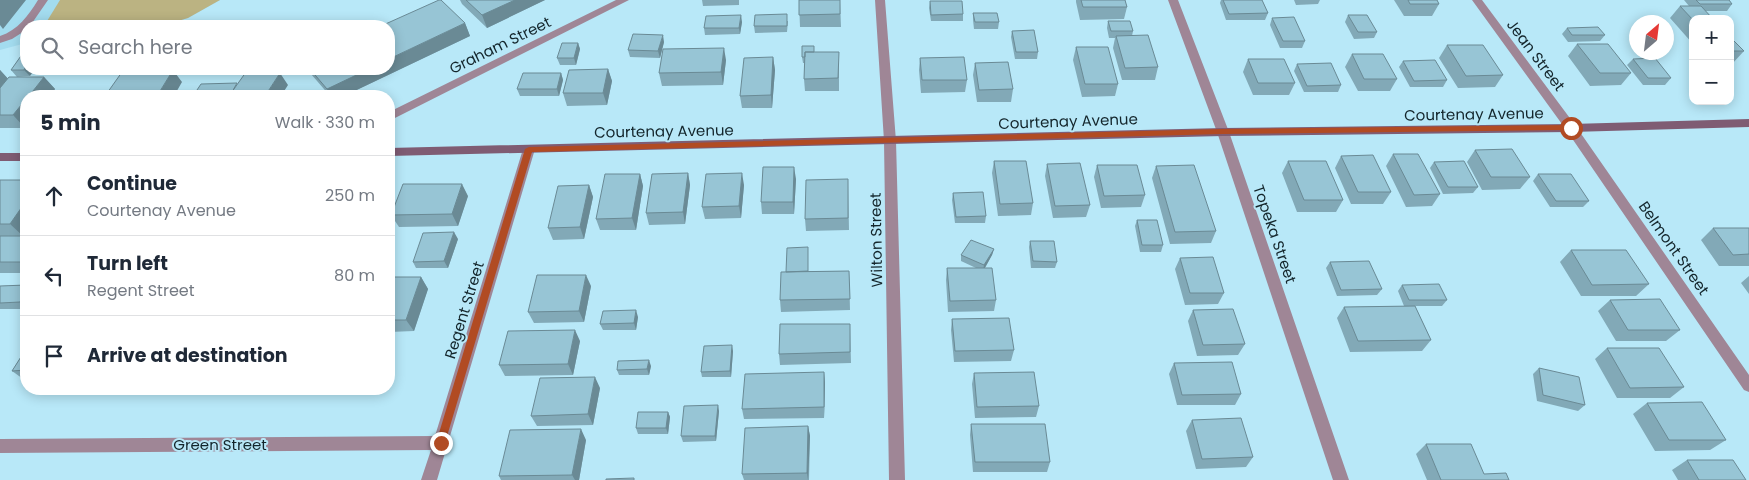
<!DOCTYPE html>
<meta charset="utf-8">
<style>
:root{--surface:#fff;--page:#f6f6f7;--text:#1f2937;--muted:#747a83;--line:#e0e1e3}
body{margin:0;font-family:Poppins,sans-serif;background:var(--page);color:var(--text)}
.controls{position:absolute;right:15px;top:15px;display:grid;overflow:hidden;border-radius:10px;box-shadow:0 2px 12px #0003}
.controls button{width:45px;height:45px;display:grid;place-items:center;padding:0;border:0;border-bottom:1px solid var(--line);background:var(--surface);color:var(--text);font:25px sans-serif}
.compass{position:absolute;left:1629px;top:15px;width:45px;height:45px;border-radius:50%;background:var(--surface);box-shadow:0 2px 12px #0003;rotate:28deg}
.stop{position:absolute;width:15px;height:15px;margin:-11px;border:4px solid #b14b23;border-radius:50%;background:#fff}
.stop.end{background:#b14b23;border-color:#fff;box-shadow:0 1px 5px #0008}
.list{margin:0;padding:0;list-style:none}
h2{display:flex;justify-content:space-between;align-items:center;height:65px;margin:0;padding:0 20px;font-size:21px}
h2 small{font-size:16px;font-weight:400;color:var(--muted)}
.list li{display:grid;grid-template-columns:32px 1fr auto;gap:15px;align-items:center;box-sizing:border-box;height:80px;padding:0 20px;border-top:1px solid var(--line)}
.list b{display:block;font-size:19px;white-space:nowrap}
.list p{margin:0;font-size:16px;white-space:nowrap;color:var(--muted)}
.list em{font-size:16px;font-style:normal;color:var(--muted)}
.icon{flex:none;width:28px;height:28px;fill:none;stroke:currentColor;stroke-width:2;stroke-linecap:round;stroke-linejoin:round}
.map{position:relative;flex:none;width:1749px;height:480px;overflow:hidden}
.search{position:absolute;background:var(--surface);box-shadow:0 2px 12px #0003;left:20px;top:20px;width:375px;height:55px;display:flex;align-items:center;gap:12px;box-sizing:border-box;padding:0 18px;border-radius:20px;color:var(--muted);font-size:19px}
.panel{position:absolute;background:var(--surface);box-shadow:0 2px 12px #0003;left:20px;top:90px;width:375px;height:305px;border-radius:20px}
.map>svg:first-child{display:block}
.built{fill:#a3dcef}
.green{fill:#bbb382}
.lines{fill:none;stroke-linecap:round;stroke-linejoin:round}
.lane{fill:#9f8696;fill-rule:evenodd}
.street{fill:#9f8696;fill-rule:evenodd}
.secondary{fill:#7f5c73;fill-rule:evenodd}
.wall{fill:#82a9b7}
.shaded-wall{fill:#6a8a95}
.building{fill:#97c5d5;stroke:#6a8a95}
.route{fill:#b14b23}
.labels{text-anchor:middle;dominant-baseline:central;stroke-width:4;stroke-linejoin:round;paint-order:stroke}
.street-label{font-size:15px;fill:#13252b;stroke:#b8e8f8}
</style>
<div class="map">
<svg width="1749" height="480" viewBox="0 0 1749 480">
<rect width="100%" height="100%" fill="#b8e8f8"/>
<!-- built -->
<path class="built" d="M0 0H220L188 18 161 26H26V43L0 50Z"/>
<!-- green -->
<path class="green" d="M60 0H220L188 18 161 26H44Z"/>
<g class="lines">
<!-- lane -->
<path class="lane" d="M38 0H48L30 26H26V30L12 39 0 43V36C18 30 28 16 38 0Z"/>
<!-- street -->
<path class="street" d="M616 0H629L389 121V112Z
M875 0H885L896 141 905 480H889L884 141Z
M1168 0H1178L1229 132 1349 480H1333L1217 132Z
M1472 0H1482L1575 125 1749 375V392L1744 390 1567 131Z
M529 145 535 149 437 480H421L431 450 0 453V439L435 436 523 149Z"/>
<!-- secondary -->
<path class="secondary" d="M1749 119V127L1571 132 1223 136 389 156V148L1223 128 1571 124Z
M0 153H26V161H0Z"/>
</g>
<!-- wall -->
<path class="wall" d="M460 0H545L487 28 462 4Z
M702 0H739V5L703 6Z
M799 0H843H840L841 27H800Z
M1076 0H1125L1127 7 1124 19 1080 20 1076 2Z
M1221 0H1262L1268 13 1265 20H1226L1220 3Z
M1294 0H1320L1318 4 1296 5Z
M1394 0H1437L1439 4 1432 16H1404Z
M1684 0H1729L1732 4 1727 11H1706L1693 19V44L1670 18 1680 6H1689Z
M930 1 963 14V21H931L929 8Z
M973 13 999 22 998 29H974L973 20Z
M1348 15 1377 32 1374 38 1354 39 1345 22Z
M1272 18 1305 41 1302 48H1280L1270 25Z
M788 21 787 32 755 33 754 26Z
M1108 21 1133 31 1132 36 1158 67 1155 80H1122L1113 48 1115 38H1109L1107 28Z
M742 22 740 34 705 35 704 28Z
M465 23 470 36 344 96H330L311 74 308 69H389Z
M1567 28 1605 35 1600 41 1568 42 1562 34Z
M1012 31 1038 52 1037 59H1015L1011 37Z
M1730 37 1744 51 1732 64H1730Z
M664 42 660 58 630 57 628 50Z
M578 43 580 49 576 65H560L557 58Z
M1577 44 1631 73 1621 85 1590 86 1568 56Z
M1447 45 1503 75 1495 87 1458 88 1439 58Z
M814 46V52L839 64V91H805L804 79 805 63H803L802 57Z
M1076 47 1118 84 1115 96 1082 97 1073 60Z
M23 53 30 76 17 77 11 70Z
M1352 54 1397 79 1390 91H1358L1345 67Z
M773 57 775 70 772 108H742L740 96Z
M920 58 967 80 965 92 921 93 919 70Z
M1248 59 1295 83 1289 95H1253L1243 72Z
M1633 59 1671 78 1665 85H1643L1627 65Z
M726 60 723 85 662 86 659 73Z
M1403 61 1447 80 1443 87H1410L1399 67Z
M975 63 1013 89 1011 102H977L973 75Z
M1297 64 1341 85 1338 92H1304L1294 71Z
M608 69 612 81 607 105 567 106 563 93Z
M0 70 8 79 44 77 55 89 50 96H26L25 128H0Z
M561 73 563 80 559 96H520L517 89Z
M1475 150 1530 177 1520 189 1482 190 1467 162Z
M1393 154 1440 194 1432 206 1406 207 1386 166Z
M1341 156 1391 192 1383 204H1351L1335 168Z
M994 161 1033 203 1031 215 998 216 992 173Z
M1288 161 1343 200 1336 212H1297L1282 173Z
M1434 162 1478 187 1473 193 1443 194 1430 168Z
M1047 164 1090 205 1086 217 1053 218 1045 176Z
M1097 165 1145 195 1141 207 1101 208 1094 177Z
M1156 166 1216 231 1211 243 1170 244 1152 178Z
M688 173 690 185 685 224 649 225 646 213Z
M640 174 643 186 636 230H600L596 219Z
M1538 174 1589 201 1583 207H1550L1533 181Z
M796 179 794 214H762L761 202Z
M848 179 849 230 806 231 805 219Z
M0 180H26V231L23 236H26V273H0Z
M589 185 593 197 584 239 553 240 548 228Z
M744 185 741 218 705 219 702 207Z
M953 193 986 216 985 223H955L952 200Z
M468 196 458 226 399 227 391 215Z
M1137 220 1163 245 1161 252H1140L1135 226Z
M1713 228H1749V266H1719L1701 240Z
M458 239 448 268H416L413 262Z
M1030 241 1057 262 1055 268H1031L1029 247Z
M994 249 992 255 985 268 996 300 994 311 948 312 946 280 947 268H976L961 261V255Z
M1571 250 1649 284 1636 296H1581L1560 262Z
M808 254V271H849L850 310 781 312 780 300 786 272Z
M1180 258 1224 293 1218 304 1185 305 1175 269Z
M1330 262 1382 289 1377 295 1337 296 1326 268Z
M1749 276V294L1741 283Z
M389 277H421L428 289 414 331 389 332Z
M26 285V309H0V286Z
M1402 285 1447 300 1442 306H1415L1431 340 1422 351 1350 352 1337 318 1344 307 1404 306 1398 291Z
M591 286 584 322 534 323 528 312Z
M1610 300 1680 330 1666 341H1616L1598 311Z
M1193 310 1245 344 1238 355 1197 356 1188 321Z
M638 317 636 330H603L600 324Z
M952 319 1014 350 1011 361 954 362 951 330Z
M850 324 851 363 780 365 779 354Z
M580 341 573 375 505 376 499 365Z
M1607 348 1684 387 1670 398H1617L1595 359Z
M26 349V381L12 371Z
M733 351 731 377H702L701 372Z
M1174 363 1241 394 1235 405H1177L1169 374Z
M651 366 649 375H619L617 370Z
M1539 368 1585 405 1578 411 1537 401 1533 374Z
M824 372 825 383 824 418 744 419 742 409Z
M974 373 1039 406 1036 417 975 418 972 384Z
M600 388 593 425 537 426 531 416Z
M1647 403 1726 440 1710 450 1655 451 1633 414Z
M719 411 716 441 683 442 681 436Z
M668 412 670 417 668 434H638L636 428Z
M1192 420 1253 457 1246 467 1196 469 1186 431Z
M971 424 1050 462 1047 472H973L970 435Z
M808 426 810 436 809 480H744L742 474Z
M586 440 579 480H501L499 476Z
M1426 444 1484 474 1509 480H1427L1416 454Z
M1687 460 1746 480H1678L1672 470Z"/>
<!-- shaded-wall -->
<path class="shaded-wall" d="M0 0H26L3 29 0 25Z
M515 0H545L487 28 482 15Z
M741 15 742 22 740 34 739 28Z
M465 23 470 36 344 96H331L327 89 369 69H389V59Z
M663 35 664 42 660 58 658 51Z
M578 43 580 49 576 65 574 58Z
M724 48 726 60 723 85 721 72Z
M773 57 775 70 772 108 771 95Z
M26 66V69H35L30 76 24 70Z
M608 69 612 81 607 105 603 93Z
M0 70 11 82 0 96Z
M173 70 182 82 174 96H157Z
M280 73 288 85 281 96H265Z
M561 73 563 80 559 96 557 89Z
M44 77 55 89 50 96H29Z
M26 99V126L25 128 13 115Z
M794 167 796 179 794 214 793 202Z
M688 173 690 185 685 224 683 212Z
M742 173 744 185 741 218 739 206Z
M640 174 643 186 636 230 632 218Z
M462 184 468 196 458 226 452 214Z
M589 185 593 197 584 239 580 227Z
M26 201V231L23 236 10 224Z
M454 232 458 239 448 268 444 261Z
M994 249 992 255 983 271 984 265Z
M26 257V265L23 262Z
M586 275 591 286 584 322 579 311Z
M421 277 428 289 414 331 406 320Z
M26 292V308L20 302Z
M636 310 638 317 636 330 634 323Z
M575 330 580 341 573 375 568 364Z
M732 345 733 351 731 377 730 371Z
M649 360 651 366 649 375 647 369Z
M824 372 825 383 824 418Z
M595 377 600 388 593 425 588 414Z
M718 405 719 411 716 441 715 436Z
M668 412 670 417 668 434 666 428Z
M808 426 810 436 808 480 807 473Z
M581 429 586 440 579 480H575L572 475Z"/>
<!-- building -->
<path class="building" d="M439 0H441L465 23 389 59V26H381Z
M466 0H515L482 15Z
M799 0H840V14L799 15Z
M1081 0H1125L1127 7H1083Z
M1223 0H1262L1268 13 1229 14Z
M1408 0H1437L1439 4H1410Z
M1696 0H1729L1732 4H1700Z
M930 1H962L963 14 931 15Z
M1680 6H1701L1713 19H1693V20Z
M973 13H997L999 22H975Z
M787 14V26H754L755 15Z
M741 15 739 28H704L706 16Z
M1348 15H1367L1377 32H1358Z
M1294 17 1305 41H1283L1272 18Z
M1108 21H1130L1133 31H1111Z
M1598 27 1605 35H1572L1567 28Z
M1034 30 1038 52H1016L1012 31Z
M633 34 663 35 658 51 628 50Z
M1148 35 1158 67 1125 68 1116 36Z
M1730 37 1744 51H1730Z
M562 43H578L574 58H557Z
M1577 44H1608L1631 73H1600Z
M1447 45H1483L1503 75 1466 76Z
M802 46H814V52H805V57H802Z
M1076 47H1108L1118 84H1085Z
M724 48 721 72 659 73 663 49Z
M805 52H839L838 78 804 79Z
M23 53H26V66L24 70H11Z
M1352 54H1383L1397 79H1364Z
M773 57 771 95 740 96 744 58Z
M964 57 967 80H922L920 58Z
M1655 58 1671 78H1648L1633 59Z
M1248 59H1284L1295 83H1258Z
M1435 60 1447 80 1414 81 1403 61Z
M1008 62 1013 89 979 90 975 63Z
M1331 63 1341 85 1307 86 1297 64Z
M310 69H369L327 89Z
M608 69 603 93H563L569 70Z
M173 70 157 96H105L122 72Z
M246 72 280 73 265 96H229Z
M523 73H561L557 89H517Z
M9 77H44L29 96H26V99L13 115H0V88Z
M237 83 230 96H193L201 84Z
M1512 149 1530 177H1491L1475 150Z
M1393 154H1418L1440 194 1414 195Z
M1373 155 1391 192H1358L1341 156Z
M994 161H1026L1033 203 1000 204Z
M1288 161H1326L1343 200H1304Z
M1464 161 1478 187H1448L1434 162Z
M1080 163 1090 205 1055 206 1047 164Z
M1097 165H1137L1145 195 1104 196Z
M1194 165 1216 231 1175 232 1156 166Z
M763 167H794L793 202H761Z
M688 173 683 212 646 213 652 174Z
M742 173 739 206 702 207 706 174Z
M605 174H640L632 218 596 219Z
M1538 174H1571L1589 201H1556Z
M848 179V218L805 219 806 180Z
M0 180H26V201L10 224H0Z
M403 184H462L452 214 391 215Z
M589 185 580 227 548 228 558 186Z
M983 192 986 216 956 217 953 193Z
M1137 220H1157L1163 245H1142Z
M1713 228H1749V254L1733 255Z
M454 232 444 261 413 262 423 233Z
M0 236H26V257L23 262H0Z
M971 240 994 249 984 265 961 255Z
M1030 241H1054L1057 262 1033 261Z
M808 247V271L786 272 787 248Z
M1571 250H1626L1649 284 1592 285Z
M1213 257 1224 293H1190L1180 258Z
M1369 261 1382 289 1341 290 1330 262Z
M947 268H992L996 300 950 301Z
M849 271 850 299 780 300 781 272Z
M537 275H586L579 311 528 312Z
M389 277H421L406 320H389Z
M1439 284 1447 300H1409L1402 285Z
M26 285V292L20 302 0 303V286Z
M1660 299 1680 330H1628L1610 300Z
M1415 306 1431 340 1358 341 1344 307Z
M1233 309 1245 344 1203 345 1193 310Z
M636 310 634 323 600 324 603 311Z
M1009 318 1014 350 955 351 952 319Z
M780 324H850V352L779 354Z
M575 330 568 364 499 365 508 331Z
M732 345 730 371 701 372 704 346Z
M1607 348H1659L1684 387 1630 388Z
M26 349V370L12 371Z
M649 360 647 369 617 370 618 361Z
M1232 362 1241 394 1182 395 1174 363Z
M1539 368 1579 377 1585 405 1543 395Z
M824 372V407L742 409 745 374Z
M1034 372 1039 406 977 407 974 373Z
M595 377 588 414 531 416 540 378Z
M1702 402 1726 440H1669L1647 403Z
M718 405 715 436H681L684 406Z
M638 412H668L666 428H636Z
M1241 418 1253 457 1202 459 1192 420Z
M971 424H1045L1050 462H975Z
M808 426 807 473 742 474 745 428Z
M581 429 572 475 499 476 510 430Z
M1426 444H1471L1484 474 1506 473 1509 480H1441Z
M1687 460H1733L1746 480H1699Z
M634 478V480H606V479Z"/>
<!-- route -->
<path class="route" d="M1571 125 1575 128 1571 130 1223 134 532 152 445 443 441 447 436 443 525 149 529 147 1223 129Z"/>
<g class="labels">
<!-- street labels -->
<g class="street-label">
<text transform="translate(500 45) rotate(-26)">Graham Street</text>
<text transform="translate(1536 55) rotate(53)">Jean Street</text>
<text transform="translate(1474 114) rotate(-1)">Courtenay Avenue</text>
<text transform="translate(1068 121) rotate(-2)">Courtenay Avenue</text>
<text transform="translate(664 131) rotate(-1)">Courtenay Avenue</text>
<text transform="translate(1275 234) rotate(71)">Topeka Street</text>
<text transform="translate(876 240) rotate(-91)">Wilton Street</text>
<text transform="translate(1674 248) rotate(55)">Belmont Street</text>
<text transform="translate(464 310) rotate(-73)">Regent Street</text>
<text x="220" y="444">Green Street</text>
</g>
</g>
</svg>
<div class="controls">
<button>+</button>
<button>−</button>
</div>
<svg class="compass" viewBox="-18 -18 36 36"><path d="M0-13l5 13h-10z" fill="#e53935"/><path d="M0 13l5-13h-10z" fill="#747a83"/></svg>
<div class="stop" style="left:1571px;top:128px"></div>
<div class="stop end" style="left:441px;top:443px"></div>
<div class="search"><svg class="icon" aria-label="search" viewBox="0 0 24 24"><circle cx="10" cy="10" r="6"/><path d="M15 15l6 6"/></svg>Search here</div>
<section class="panel">
<h2>5 min<small>Walk · 330 m</small></h2>
<ul class="list">
<li><svg class="icon" aria-label="ahead" viewBox="0 0 24 24"><path d="M12 20V5M6 11l6-6 6 6"/></svg><div><b>Continue</b><p>Courtenay Avenue</p></div><em>250 m</em></li>
<li><svg class="icon" aria-label="left" viewBox="0 0 24 24"><path d="M17 20v-9H6M10 6l-5 5 5 5"/></svg><div><b>Turn left</b><p>Regent Street</p></div><em>80 m</em></li>
<li><svg class="icon" aria-label="arrive" viewBox="0 0 24 24"><path d="M6 21V4h12l-3 4 3 4H6"/></svg><div><b>Arrive at destination</b></div></li>
</ul>
</section>
</div>
